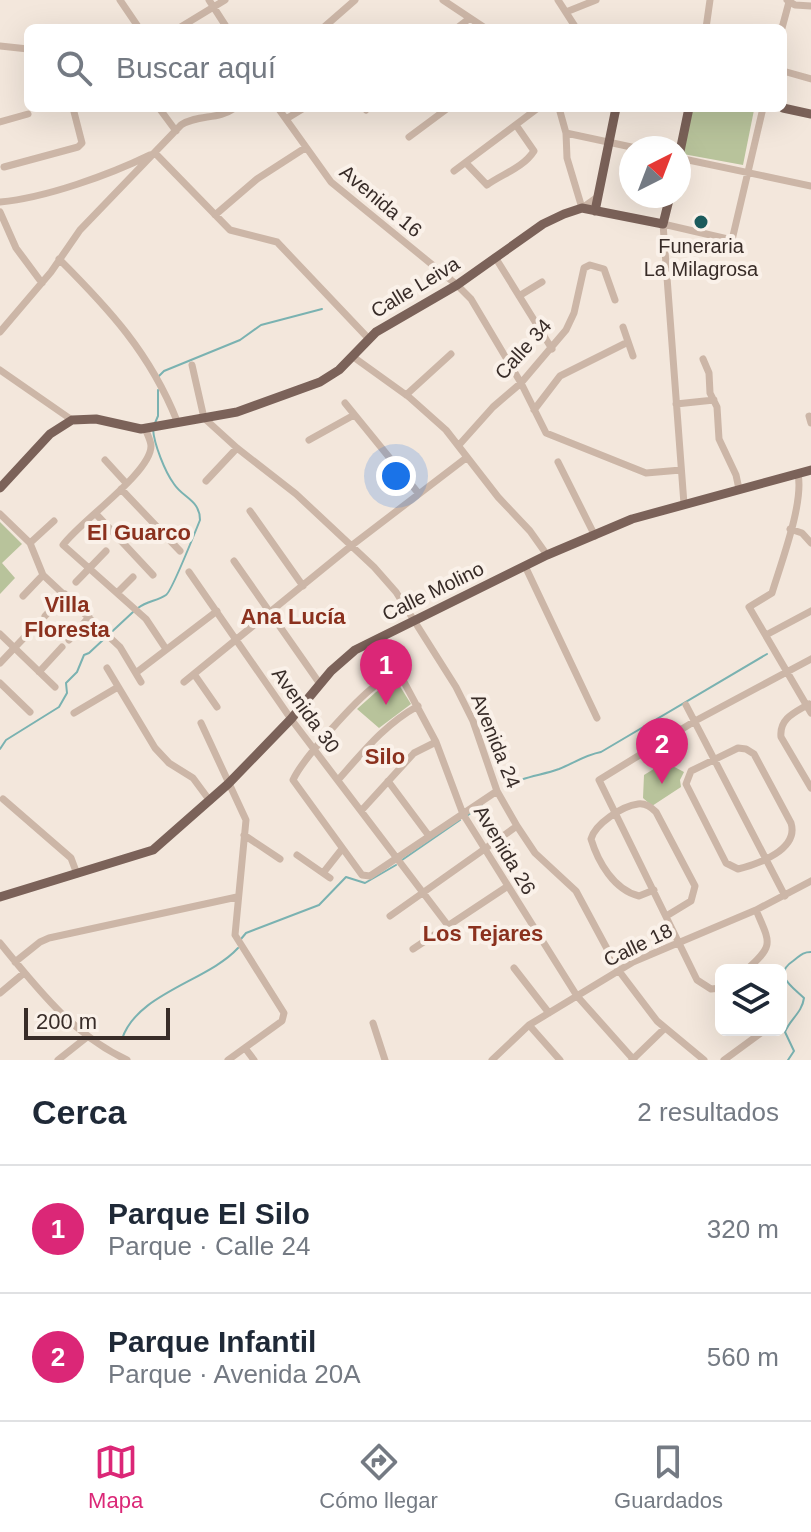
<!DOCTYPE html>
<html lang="es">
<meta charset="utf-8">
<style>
:root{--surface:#fff;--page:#f2f2f3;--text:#1f2937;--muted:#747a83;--line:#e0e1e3;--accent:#db2777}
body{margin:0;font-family:Helvetica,sans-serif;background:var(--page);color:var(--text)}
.controls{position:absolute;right:24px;bottom:24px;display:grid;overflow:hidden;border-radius:12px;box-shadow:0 8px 32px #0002}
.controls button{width:72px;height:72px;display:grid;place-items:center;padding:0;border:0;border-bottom:2px solid var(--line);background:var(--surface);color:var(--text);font:40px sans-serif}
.compass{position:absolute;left:619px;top:136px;width:72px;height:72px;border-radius:50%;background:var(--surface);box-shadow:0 8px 32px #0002;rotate:42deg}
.scale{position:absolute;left:24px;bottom:20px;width:146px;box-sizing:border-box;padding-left:8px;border:4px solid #382c28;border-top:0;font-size:22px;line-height:28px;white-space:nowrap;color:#382c28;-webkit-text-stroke:6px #faf1e9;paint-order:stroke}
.you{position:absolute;left:396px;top:476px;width:28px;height:28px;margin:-20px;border:6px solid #fff;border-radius:50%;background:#1a73e8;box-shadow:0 0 0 12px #1a73e833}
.badge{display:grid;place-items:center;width:52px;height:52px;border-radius:50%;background:var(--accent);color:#fff;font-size:26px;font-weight:700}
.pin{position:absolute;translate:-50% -66px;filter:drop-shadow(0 2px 4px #0008)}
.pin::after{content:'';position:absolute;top:42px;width:28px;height:24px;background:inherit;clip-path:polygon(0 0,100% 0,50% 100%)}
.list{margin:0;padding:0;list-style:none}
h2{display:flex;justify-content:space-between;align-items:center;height:104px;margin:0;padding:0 32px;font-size:34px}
h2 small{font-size:26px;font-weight:400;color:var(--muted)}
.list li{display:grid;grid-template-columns:52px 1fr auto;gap:24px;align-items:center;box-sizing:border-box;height:128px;padding:0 32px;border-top:2px solid var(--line)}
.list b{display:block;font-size:30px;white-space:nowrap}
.list p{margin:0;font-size:26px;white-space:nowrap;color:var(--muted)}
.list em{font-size:26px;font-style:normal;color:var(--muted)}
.icon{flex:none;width:44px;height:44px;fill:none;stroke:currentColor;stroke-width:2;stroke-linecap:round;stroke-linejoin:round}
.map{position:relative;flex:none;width:811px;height:1060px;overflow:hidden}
.search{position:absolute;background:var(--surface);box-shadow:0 8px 32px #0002;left:24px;right:24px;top:24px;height:88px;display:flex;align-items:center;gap:20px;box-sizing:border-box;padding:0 28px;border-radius:12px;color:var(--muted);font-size:30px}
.sheet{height:360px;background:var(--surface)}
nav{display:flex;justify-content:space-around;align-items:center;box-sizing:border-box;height:112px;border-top:2px solid var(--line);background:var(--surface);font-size:22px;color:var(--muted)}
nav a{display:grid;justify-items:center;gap:4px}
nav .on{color:var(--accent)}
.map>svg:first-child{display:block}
.green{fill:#b8c39b}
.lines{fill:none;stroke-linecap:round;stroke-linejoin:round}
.stream{stroke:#7ab2b1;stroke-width:2}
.minor{stroke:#ccb6a7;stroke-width:7}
.major{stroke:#7b6259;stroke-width:9}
.poi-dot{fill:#1c5b5c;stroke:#faf1e9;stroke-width:3}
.labels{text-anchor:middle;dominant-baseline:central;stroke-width:8;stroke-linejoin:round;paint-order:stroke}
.street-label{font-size:20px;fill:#382c28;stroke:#faf1e9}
.poi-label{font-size:20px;fill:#382c28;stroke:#faf1e9}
.neighbourhood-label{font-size:22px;font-weight:bold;fill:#8b311e;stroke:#faf1e9}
</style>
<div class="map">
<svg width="811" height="1060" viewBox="0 0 811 1060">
<rect width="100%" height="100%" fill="#f3e7dc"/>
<!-- green -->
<path class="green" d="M693 108 754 110 743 165 683 154Z
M0 522 22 544 2 563 15 578 0 594Z
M396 680 411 704 379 728 357 709 376 692Z
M665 762 684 772 680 780 681 787 652 806 643 798 644 775Z"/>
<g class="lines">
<!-- stream -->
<path class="stream" d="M159 376 164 371 240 340 261 325 322 309
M155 423 158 416V390
M138 608C147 601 157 601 166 595 171 592 196 530 200 520 200 500 183 498 174 484 165 472 154 444 153 429
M0 749 6 740 59 707 67 693 66 683 77 672 84 655 89 653 133 612
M505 788C522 776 540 776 559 769 574 763 585 755 601 752L767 654
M468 815 482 805
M402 860 460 820
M241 939 246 933 319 905 346 877 365 883 396 865
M122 1039C137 993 208 981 238 948
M788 1060 794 1051 785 1032C790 1019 802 1013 804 998 793 987 772 975 793 961 800 956 802 952 811 952"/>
<!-- minor -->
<path class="minor" d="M120 0 139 28
M209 0 227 28
M443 0 485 28
M558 0 576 28
M787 0 795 5 811 6
M566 12 596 0
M179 28 225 0
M323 28 355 0
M457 28 470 18
M706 28 710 0
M782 28 789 2
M0 46 28 49
M783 71 811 79
M159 108 176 131
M278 108 331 182 457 285 471 299 521 383 546 433 646 473 681 470
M365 108 366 110
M559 108 566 133 567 158 582 208 596 198
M286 119 304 108
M0 122 28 114
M566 133 636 148
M409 137 448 108
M155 153 230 230 277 242 368 338
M679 158 811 186
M466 163 487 185C502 174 523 168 534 151L516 125
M4 167 78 147 82 143 73 108
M454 171 538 108
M0 202C45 198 109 175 150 155
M0 212 16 248 42 283
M215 215 257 179 305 148
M495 257 552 349
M59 259C109 309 150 353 177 421
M519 296 542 282
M623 327 633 356
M0 332 51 272 80 230 181 125C198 114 218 120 235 108
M352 356 409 397 446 430 498 497 530 531 547 555
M703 359 709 373 710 393 717 407 719 439 736 475 739 489
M192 365 204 418 237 448 296 494 374 567 396 592 456 687 473 721 497 791 517 826 535 853 576 891 619 971 657 1021 704 1060
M0 370 72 420
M406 395 451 354
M345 403 419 494
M676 404 714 400
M534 410 560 376 628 342
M809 416 811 423
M145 428C147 434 151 441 151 446 151 473 79 522 63 545L146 619 166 649
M309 440 354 415
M459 445 493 407 521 383 566 330 574 313 584 268 590 265 604 269 615 300
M105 460 126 483
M558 462 595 536
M798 474C804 503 781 563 772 593L749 607 811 713
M206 481 237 448
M121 489 180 551
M684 504 663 224 732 240 763 108
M250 511 303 586
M0 514 30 543 43 575 120 647 141 682
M96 514 153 575
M790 529 802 533 811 543
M30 543 54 521
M234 561 320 684
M525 566 597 718
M189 572 291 719 459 940
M76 582 106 551
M117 593 133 577
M23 596 43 575
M45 616 65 594
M0 634 55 687
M766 635 811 611
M380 637 436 742 463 814 577 996 634 1060
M69 640 89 617
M0 663 37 624
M107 668 155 748 169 763 193 778 210 801
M39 672 62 647
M137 672 217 611
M399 673C391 677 383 680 376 685 356 700 303 758 293 780L362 875 370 876 497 791
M194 674 217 707
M184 682 351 546 466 458
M0 683 30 712
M809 704C796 712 779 718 781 737L811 788
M686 705 785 896
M74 713 118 687
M201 723 246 820 235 935 284 1013 282 1021 228 1060
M738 748 746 749 754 754 791 823C799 849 759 864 738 869L726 863 686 784 691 771Z
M338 780C363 752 385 724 418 706
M388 781 429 836
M3 799 71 858 77 874
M361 811 414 753 436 742
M244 835 280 859
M297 855 330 878
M323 873 342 849
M654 890 639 896C614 890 598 862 591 839 595 824 622 806 638 804 645 803 651 807 656 812L695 886 691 901 668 915
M390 916 517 826
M0 943C37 988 73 1035 127 1060
M413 949 508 886
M15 962 40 942 49 938 237 897
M514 968 549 1013
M746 970C775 945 770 943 756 910
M721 988 711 989 697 980 599 780 695 721 811 659
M0 993 24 973
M373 1023 385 1060
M529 1025 560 1060
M245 1048 254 1060
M58 1060 87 1037
M492 1060 529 1025 633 962 756 910 811 881
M632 1060 665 1028
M724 1060 765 1030"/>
<!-- major -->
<path class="major" d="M783 108 811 114
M679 156 689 108
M595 211 616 108
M0 488 50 434 72 420 96 419 141 429 237 412 320 382 339 370 376 332 457 285 543 224 564 214 582 208 663 224 670 196
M0 897 153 850 228 784 291 719 331 671 355 650 547 555 632 519 811 470"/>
</g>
<!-- markers -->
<circle class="poi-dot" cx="701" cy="222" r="8"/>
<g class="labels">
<!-- street labels -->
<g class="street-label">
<text transform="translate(381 201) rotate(40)">Avenida 16</text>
<text transform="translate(415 287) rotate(-31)">Calle Leiva</text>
<text transform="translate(523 349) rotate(-48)">Calle 34</text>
<text transform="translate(433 591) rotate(-26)">Calle Molino</text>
<text transform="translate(306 710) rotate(54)">Avenida 30</text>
<text transform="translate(496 741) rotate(68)">Avenida 24</text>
<text transform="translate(505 850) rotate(59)">Avenida 26</text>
<text transform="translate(638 945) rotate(-26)">Calle 18</text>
</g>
<!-- poi labels -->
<g class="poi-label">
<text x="701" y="246">Funeraria<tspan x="701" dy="23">La Milagrosa</tspan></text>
</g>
<!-- neighbourhood labels -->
<g class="neighbourhood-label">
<text x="139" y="532">El Guarco</text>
<text x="67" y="604">Villa<tspan x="67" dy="25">Floresta</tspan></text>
<text x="293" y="616">Ana Lucía</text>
<text x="385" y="756">Silo</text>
<text x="483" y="933">Los Tejares</text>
</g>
</g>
</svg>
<div class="controls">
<button><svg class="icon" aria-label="layers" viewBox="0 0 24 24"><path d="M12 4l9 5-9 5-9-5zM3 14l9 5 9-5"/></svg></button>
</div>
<svg class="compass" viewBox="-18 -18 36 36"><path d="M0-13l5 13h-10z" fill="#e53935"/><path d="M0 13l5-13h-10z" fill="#747a83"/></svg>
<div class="scale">200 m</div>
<div class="you"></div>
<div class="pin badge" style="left:386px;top:705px">1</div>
<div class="pin badge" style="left:662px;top:784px">2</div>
<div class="search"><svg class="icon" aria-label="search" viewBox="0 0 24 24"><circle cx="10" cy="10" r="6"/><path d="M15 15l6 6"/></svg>Buscar aquí</div>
</div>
<section class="sheet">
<h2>Cerca<small>2 resultados</small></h2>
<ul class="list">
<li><span class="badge">1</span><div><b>Parque El Silo</b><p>Parque · Calle 24</p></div><em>320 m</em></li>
<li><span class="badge">2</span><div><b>Parque Infantil</b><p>Parque · Avenida 20A</p></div><em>560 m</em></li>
</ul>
</section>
<nav>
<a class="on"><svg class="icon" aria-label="map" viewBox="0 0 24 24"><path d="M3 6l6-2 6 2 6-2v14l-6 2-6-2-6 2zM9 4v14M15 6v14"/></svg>Mapa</a>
<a><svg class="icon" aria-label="directions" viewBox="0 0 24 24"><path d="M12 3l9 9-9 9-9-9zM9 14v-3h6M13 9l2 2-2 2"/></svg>Cómo llegar</a>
<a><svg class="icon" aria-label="saved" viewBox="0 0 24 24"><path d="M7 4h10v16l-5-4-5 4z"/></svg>Guardados</a>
</nav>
